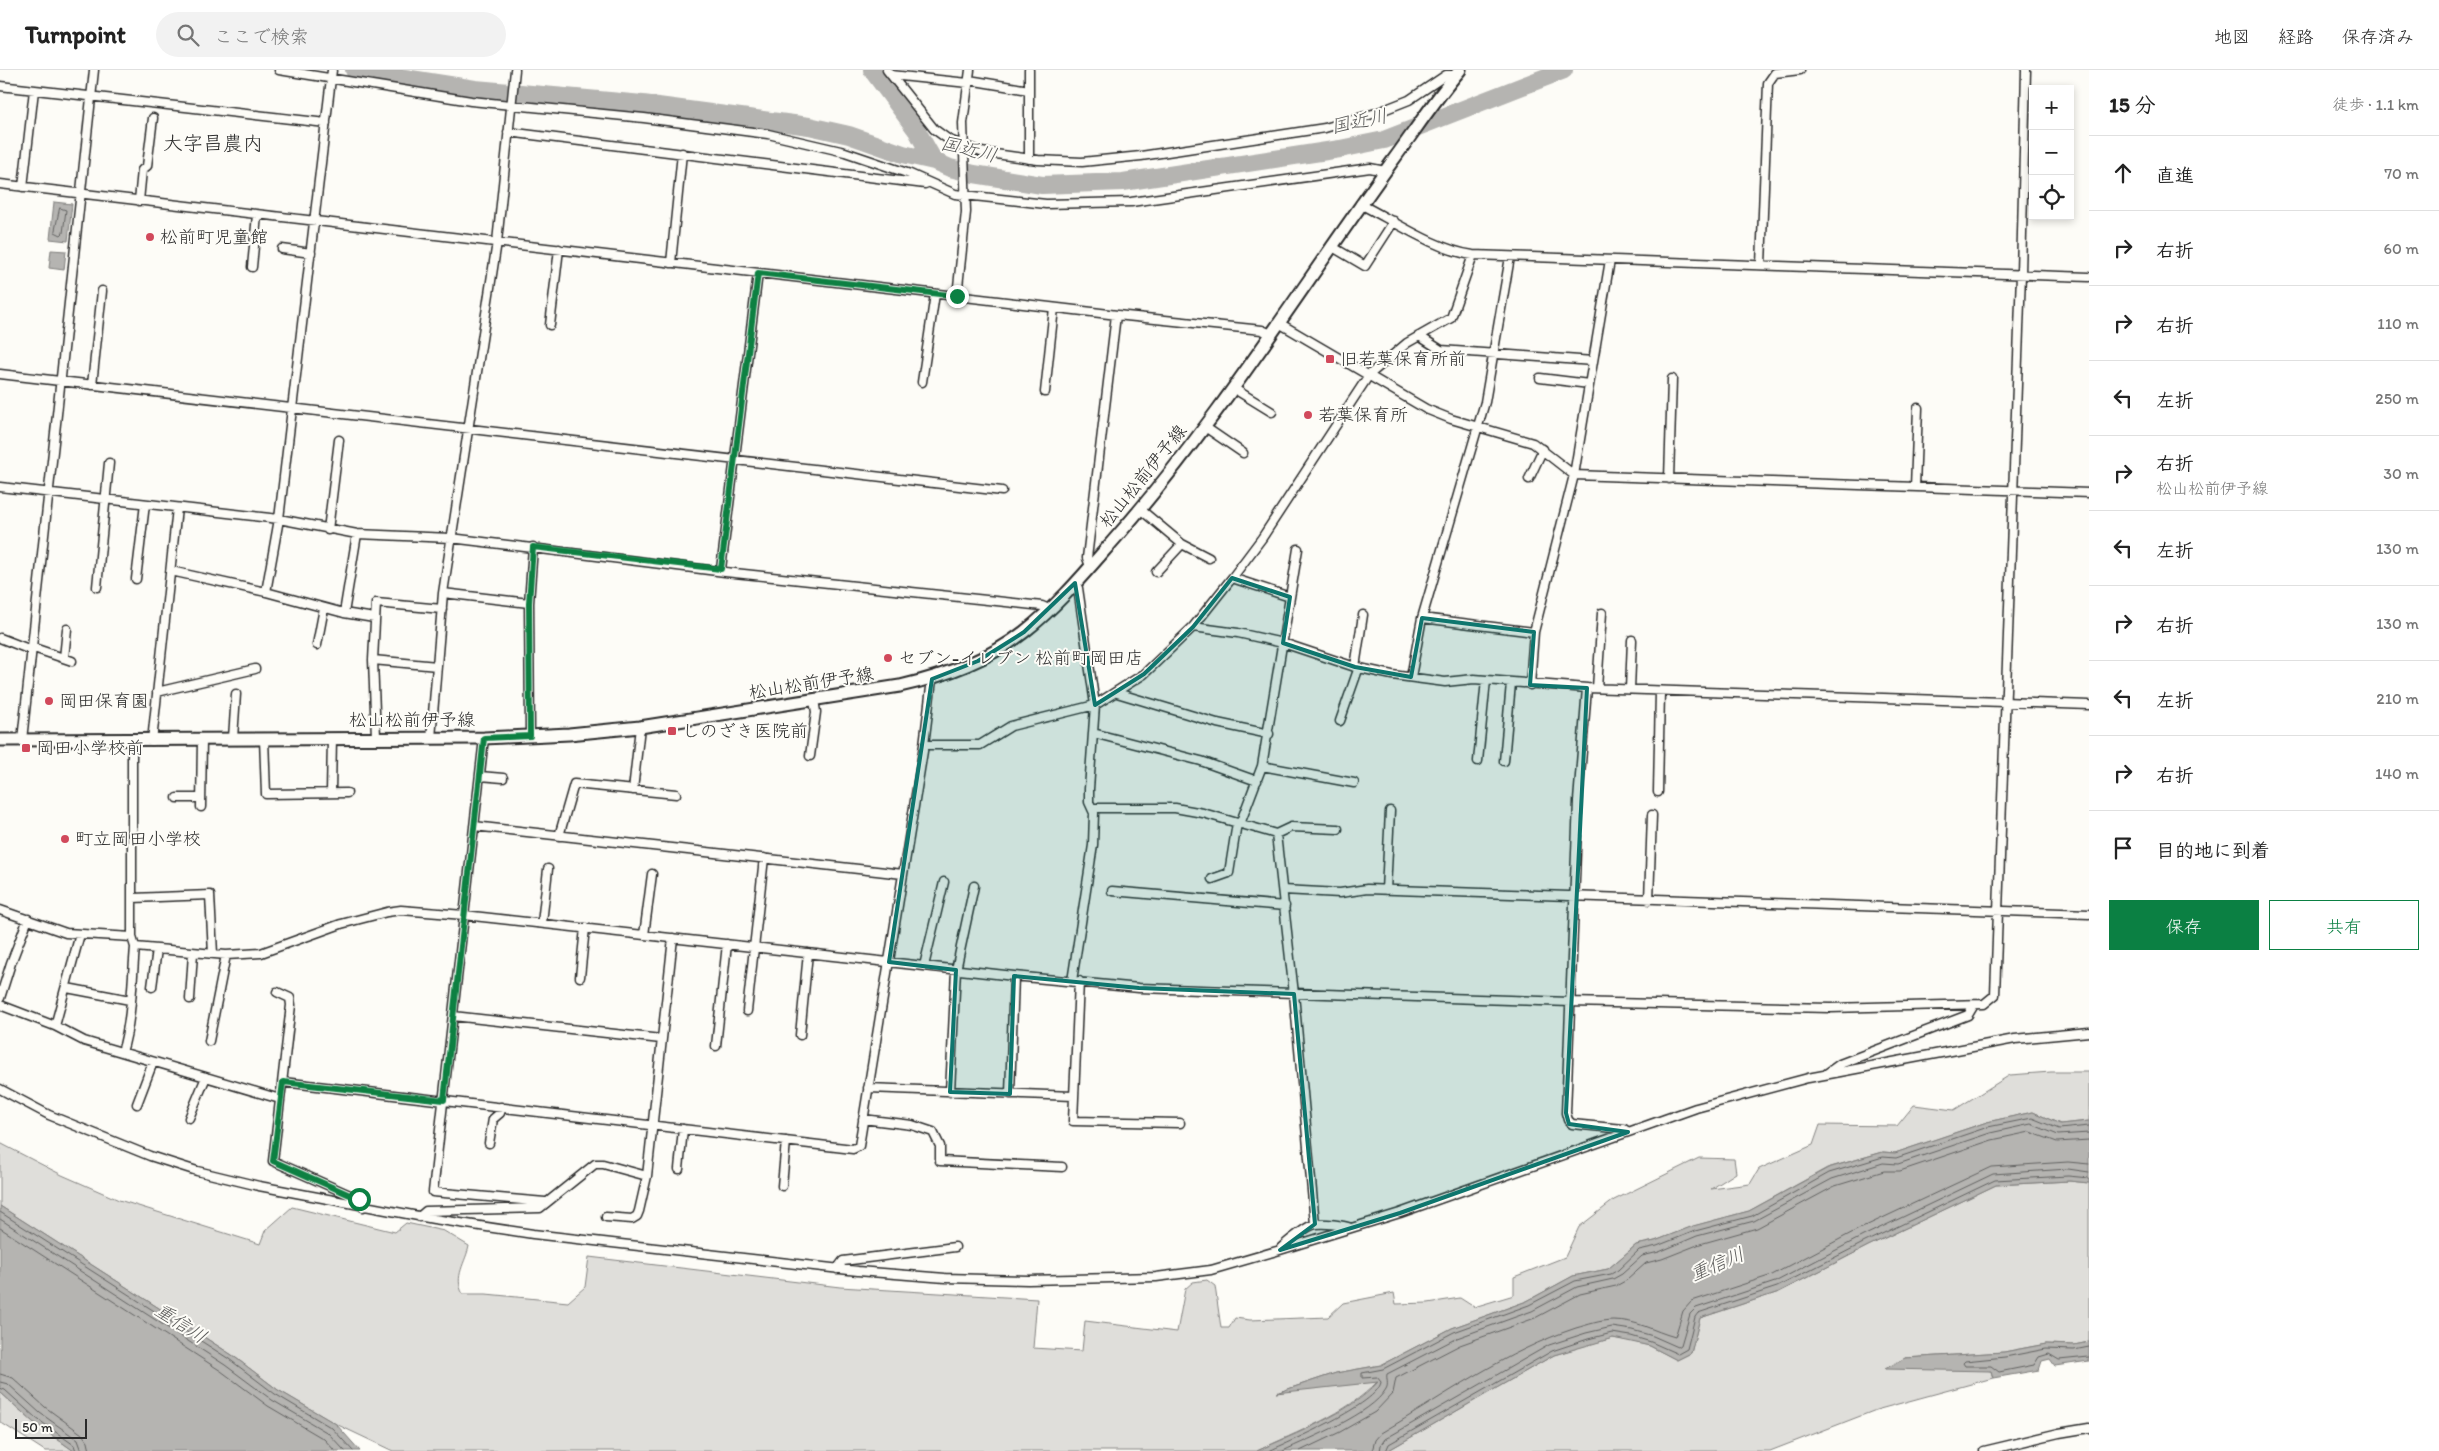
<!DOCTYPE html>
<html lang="ja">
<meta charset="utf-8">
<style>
:root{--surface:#fff;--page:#f2f2f2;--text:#222;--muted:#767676;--line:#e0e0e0;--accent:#0b8043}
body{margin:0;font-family:Itim,"Klee One",sans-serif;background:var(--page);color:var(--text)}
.controls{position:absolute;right:15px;top:15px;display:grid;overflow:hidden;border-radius:0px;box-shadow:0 2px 8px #0003}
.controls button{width:45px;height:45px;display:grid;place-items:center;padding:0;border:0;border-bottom:1px solid var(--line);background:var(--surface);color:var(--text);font:25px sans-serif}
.scale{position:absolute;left:15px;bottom:12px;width:72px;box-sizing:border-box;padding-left:5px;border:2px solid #2b2b2b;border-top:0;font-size:14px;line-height:18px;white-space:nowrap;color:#2b2b2b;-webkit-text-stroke:4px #fdfcf7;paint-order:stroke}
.stop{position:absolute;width:15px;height:15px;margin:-11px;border:4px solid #0b8043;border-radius:50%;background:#fff}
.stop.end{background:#0b8043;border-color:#fff;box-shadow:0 1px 5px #0008}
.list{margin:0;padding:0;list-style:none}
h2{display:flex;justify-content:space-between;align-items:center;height:65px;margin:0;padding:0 20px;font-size:21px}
h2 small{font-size:16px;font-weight:400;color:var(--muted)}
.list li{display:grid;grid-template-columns:32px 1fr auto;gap:15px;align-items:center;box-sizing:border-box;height:75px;padding:0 20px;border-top:1px solid var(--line)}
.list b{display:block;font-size:19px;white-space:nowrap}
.list p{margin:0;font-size:16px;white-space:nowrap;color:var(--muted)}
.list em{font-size:16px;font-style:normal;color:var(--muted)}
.actions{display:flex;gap:10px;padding:15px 20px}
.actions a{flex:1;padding:11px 0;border:1px solid var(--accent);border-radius:0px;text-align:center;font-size:18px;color:var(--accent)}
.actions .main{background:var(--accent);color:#fff}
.icon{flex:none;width:28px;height:28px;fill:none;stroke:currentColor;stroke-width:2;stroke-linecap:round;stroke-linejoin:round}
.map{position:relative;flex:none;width:2089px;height:1381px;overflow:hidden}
header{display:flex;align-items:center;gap:30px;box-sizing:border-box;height:70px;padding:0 25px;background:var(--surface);border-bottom:1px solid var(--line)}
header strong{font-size:24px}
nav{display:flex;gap:28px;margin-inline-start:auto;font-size:18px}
.search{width:350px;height:45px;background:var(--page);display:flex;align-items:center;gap:12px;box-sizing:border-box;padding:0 18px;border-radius:28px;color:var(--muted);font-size:19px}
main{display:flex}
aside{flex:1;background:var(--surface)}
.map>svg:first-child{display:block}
.green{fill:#dfdeda;stroke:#858482}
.water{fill:#b5b4b1;stroke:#7e7d7b}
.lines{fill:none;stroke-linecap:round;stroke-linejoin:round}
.shore{stroke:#626261;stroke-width:1}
.river{stroke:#b5b4b1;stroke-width:18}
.minor-casing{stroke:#2b2b2b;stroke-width:11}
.secondary-casing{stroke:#2b2b2b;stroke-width:15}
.minor{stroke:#fdfcf7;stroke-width:8}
.secondary{stroke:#fdfcf7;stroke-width:11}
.route{stroke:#0b8043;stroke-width:6}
.marked{fill:#0f766e;fill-opacity:0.2;stroke:#0f766e;stroke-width:4;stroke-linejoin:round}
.poi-dot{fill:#d1495b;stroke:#fdfcf7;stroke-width:2}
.labels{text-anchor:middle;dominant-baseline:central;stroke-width:4;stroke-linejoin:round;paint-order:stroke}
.poi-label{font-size:18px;fill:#2b2b2b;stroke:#fdfcf7;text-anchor:start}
.street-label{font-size:18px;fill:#2b2b2b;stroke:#fdfcf7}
.water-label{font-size:19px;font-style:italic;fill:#5b5b5a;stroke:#fdfcf7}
.quarter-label{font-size:20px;fill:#2b2b2b;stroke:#fdfcf7}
</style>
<header>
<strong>Turnpoint</strong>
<div class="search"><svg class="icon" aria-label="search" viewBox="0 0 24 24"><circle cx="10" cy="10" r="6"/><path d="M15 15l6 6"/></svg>ここで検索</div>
<nav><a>地図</a><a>経路</a><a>保存済み</a></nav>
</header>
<main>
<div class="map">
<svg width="2089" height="1381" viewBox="0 0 2089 1381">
<rect width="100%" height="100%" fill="#fdfcf7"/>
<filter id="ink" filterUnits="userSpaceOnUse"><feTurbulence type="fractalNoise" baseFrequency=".02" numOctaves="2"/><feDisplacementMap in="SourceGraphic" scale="10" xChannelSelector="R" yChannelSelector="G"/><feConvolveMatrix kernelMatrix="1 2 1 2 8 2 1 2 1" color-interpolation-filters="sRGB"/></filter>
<g filter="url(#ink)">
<!-- green -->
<path class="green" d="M2051 1002H2089V1051L2060 1054 2033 1042 1987 1052 1895 1083 1883 1082 1827 1098 1749 1141 1694 1156 1655 1171 1636 1175 1608 1199 1573 1206 1527 1231 1452 1258 1381 1295 1336 1303 1279 1322 1378 1311C1346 1345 1298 1361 1257 1381H393L336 1354 278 1320 232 1285 0 1136V1073L62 1105 119 1130 260 1174 265 1161 292 1137 395 1162 406 1153 444 1161 469 1176C466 1192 453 1207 463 1224H486L568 1232 585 1217 589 1187 840 1217 1037 1229 1033 1278 1082 1281 1085 1251 1177 1262 1185 1219 1193 1212 1207 1210 1215 1216 1221 1258H1229L1235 1248 1250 1250 1328 1247 1343 1233 1394 1223 1396 1234 1428 1233 1460 1228 1474 1237 1514 1225V1207L1565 1187 1579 1157 1614 1130 1699 1088 1734 1089 1736 1103 1711 1119 1750 1114 1759 1099 1813 1075 1820 1055 1897 1056 1914 1035 1954 1040 2010 1005Z
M2069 1111 2089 1113V1272L2074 1275 2046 1274 2004 1282 1905 1288 1991 1301 1993 1308 1876 1340 1770 1381H1387L1554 1285 1590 1274 1613 1268 1630 1271 1650 1276 1677 1290 1691 1283 1700 1248 1779 1222 1868 1176 1996 1115Z
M0 1322 33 1352 74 1381H45L0 1352Z"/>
<!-- water -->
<path class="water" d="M54 132 72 134 68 171 50 169Z
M51 180 66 181 64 200 49 198Z
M2033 1042 2060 1054 2089 1051V1113L2069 1111 1996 1115 1868 1176 1779 1222 1700 1248 1691 1283 1677 1290 1650 1276 1613 1268 1554 1285 1387 1381H1257C1296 1363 1349 1344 1378 1312L1276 1323 1336 1303 1381 1295 1452 1258 1527 1231 1573 1206 1608 1199 1636 1175 1655 1171 1693 1156 1749 1141 1828 1098 1883 1082 1895 1083 1987 1052Z
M0 1136 232 1285 278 1320 336 1354 360 1381H74L33 1352 0 1322Z
M2089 1272V1291L2055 1296 2050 1289 2042 1291 2039 1300 1993 1308 1991 1301 1885 1299 1905 1288 2004 1282 2046 1274 2074 1275Z"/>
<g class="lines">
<!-- shore -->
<path class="shore" d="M60 138 66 140 63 163 61 165 55 162Z
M0 1142 229 1289 275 1324 332 1358 353 1381
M0 1149 225 1295 272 1330 328 1363 345 1381
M0 1158 221 1301 268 1336 324 1369 335 1381
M2089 1277 2074 1280 2046 1279 2005 1287 1965 1291 1963 1293 1965 1296H1991L1999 1302 2034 1295 2039 1287 2049 1284 2059 1290 2089 1287
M0 1304 13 1308 45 1337 82 1364 88 1372 90 1381
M0 1312 8 1314 40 1343 78 1370 82 1381
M0 1318 5 1320 36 1348 74 1375 76 1381
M1269 1381C1290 1371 1378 1334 1381 1312L1377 1307 1362 1308V1303L1383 1299 1454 1262 1529 1235 1575 1211 1611 1204 1618 1200 1639 1180 1657 1176 1695 1161 1752 1146 1829 1103 1883 1087 1896 1088 1988 1057 2032 1048 2059 1059 2089 1056
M1283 1381C1310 1368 1372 1344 1386 1319 1389 1314 1386 1309 1387 1304L1457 1268 1532 1241 1577 1217 1613 1209 1622 1204 1642 1186 1659 1182 1697 1166 1754 1151 1832 1109 1883 1093 1898 1094 1990 1063 2031 1054 2058 1065 2089 1063
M1300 1381 1340 1362 1375 1342 1393 1323 1396 1308 1460 1275 1535 1248 1580 1224 1616 1216 1627 1210 1646 1193 1662 1189 1700 1174 1757 1158 1835 1116 1884 1101H1900L1992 1070 2030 1062 2057 1072 2089 1070
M1372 1381 1375 1370 1381 1363C1444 1326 1506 1281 1576 1258 1587 1255 1601 1250 1613 1250 1637 1250 1653 1261 1675 1267L1683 1241 1692 1231 1772 1205 1859 1159 1991 1097 2068 1092 2089 1094
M1380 1381 1381 1375 1385 1369 1549 1275 1586 1263 1612 1257 1632 1260 1653 1266 1678 1277 1681 1275 1690 1244 1696 1238 1775 1212 1863 1166 1993 1104 2068 1099 2089 1102
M1386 1381 1389 1374 1552 1281 1588 1269 1612 1263 1631 1266 1651 1272 1678 1284 1687 1279 1695 1247 1698 1243 1777 1217 1865 1172 1995 1110 2068 1106 2089 1108"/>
<!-- river -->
<path class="river" d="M354 0 475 19 643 34 809 56 849 65 903 84 934 91 950 98 974 104 1042 115 1123 112 1340 79 1384 70 1564 0
M872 0 917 61 934 91"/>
<!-- minor casing -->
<g class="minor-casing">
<path id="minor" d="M279 0 471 31 644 48 768 64 845 82 910 104 955 124 1046 134 1131 132 1370 98 1385 101
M887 0 934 59 949 70 981 82 1038 90 1082 92 1141 86 1325 58 1376 43 1409 30 1446 5H1456
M891 5 968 13
M969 10 1029 20
M0 16 326 53
M508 62 925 114
M1029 89V0
M0 114 1126 246 1262 260 1271 264
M23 117 34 20
M139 131 142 100 147 96 153 48
M1360 134C1392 150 1438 181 1473 185L2089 207
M1331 176 1365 196 1394 151
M282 179 311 183
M671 193 682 83
M1761 195 1768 13 1775 3 1800 0
M252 197 257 145
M957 226 966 142 963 53 970 0
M1279 253 1426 339 1451 349 1533 373 1574 405 2089 423
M550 255 559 179
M1419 266 1441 280 1593 291
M0 304 1002 421
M1540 308 1589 314
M922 312 935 224
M92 315 102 221
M1233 318 1272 342
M1045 322 1054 238
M1205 357 1243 383
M1529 409 1543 379
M1669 409 1672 309
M0 417 279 449 357 464 451 468 725 502 1042 536 1049 539
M1915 417 1918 338
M1140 439 1182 474 1209 488
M328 460 339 370
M1090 496 1087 488 1116 245
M721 499 758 203
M171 501 266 522 344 543 374 548
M1156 502 1182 474
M1232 508 1290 527
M136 509 145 434
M97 517 109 393
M266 522 279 449 332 0
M443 523 529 533
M344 543 357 464
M1422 548 1534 562
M1193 557 1238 563 1283 573 1355 597 1392 605 1445 612 1474 609 1587 618 2089 635
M0 568 31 580
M317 575 324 538
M31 577 72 591
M64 588 67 559
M373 590 437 596
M1355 597 1363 545
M1411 607 1422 548 1485 332 1510 187
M1530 615 1534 562 1574 405 1610 190
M1587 618 1578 731 1566 1043 1568 1050 1572 1054 1624 1059 1628 1062
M1597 618 1602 543
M1630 619 1632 570
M157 622 255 599
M1117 623 1217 653 1269 664
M1340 651 1359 597
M1093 663 1201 691 1257 711
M530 665 529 533 533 477
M376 667 373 590 376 533 442 539
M233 668 236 624
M264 668 266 724 347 723
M431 668 443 523 497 172 515 0
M484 668 433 1122 545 1132
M22 670 94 0
M152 671 177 438
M924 675H980L1011 656 1095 635 1144 604 1193 557 1232 508 1262 468 1369 305 1407 273 1451 248 1473 185
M810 686 816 642 814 630
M1478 691 1486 610
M1504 691 1511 613
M1262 696 1354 713
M480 706 503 708
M633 720 640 657
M1658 722 1660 621
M331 723 332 668
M177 728H201
M201 737 202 669
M1092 738H1175L1203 743 1276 764 1294 924 1315 1154
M1240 754 1262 696 1298 479
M474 756 903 804
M1276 764 1291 757 1338 759
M559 766 574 714 676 724
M1212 809 1229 803 1237 753
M1283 820 1340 823 1367 819 2089 844
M1386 820 1390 741
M1112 821 1285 836
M133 828 210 825 213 884
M1649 830 1652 745
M0 840 66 863 132 867
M542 853 548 799
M644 865 652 804
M135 877 226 885 261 883 341 854 387 842 401 840 464 845 1014 906 1139 918 1570 932 1830 938 1984 934 1995 925 2021 204 2026 0
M924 896 944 812
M580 907 585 858
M1072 911 1093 775 1094 743 1089 732V719L1095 635 1078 518 1075 513
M1079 911 1073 1051 1180 1053
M152 917 157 879
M67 918 130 930
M277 922 290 928 291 935 273 1091 359 1129 363 1137
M0 928 11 893 28 849
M190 929 193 883
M0 935 55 956 84 971 280 1029
M747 941 764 788
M453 946 661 969
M55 956 80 864
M800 965 808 883
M209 971 226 885
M716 976 727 874
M122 982C132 950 132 911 135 877L132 867V671
M1826 1004 1840 994 1968 945 1974 935
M283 1012 853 1079 859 1076 924 675 932 609
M868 1018 1073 1026
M0 1019 49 1045 150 1086 197 1101 259 1116 434 1149 533 1164 858 1201 945 1208 1028 1210 1156 1207 1211 1200 1280 1180 1400 1143 1696 1038 1808 1008 2015 969 2089 962
M950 1022 956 900 974 816
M1010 1024 1014 906
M137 1034 153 992
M189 1048 206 1007
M863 1049 912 1055 933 1062 940 1076V1091L1062 1097
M489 1073 493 1049 500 1043 501 1037
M679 1099 683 1059
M782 1116 786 1071
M419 1147 426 1141 540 1138 595 1094H603L647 1106
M606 1147 632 1149 637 1146 639 1141 647 1106 673 868
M1281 1178C1287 1172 1308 1155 1316 1154 1326 1153 1342 1155 1351 1158
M837 1199 843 1191 955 1177
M1984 1381 2059 1363 2089 1358"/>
</g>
<!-- secondary casing -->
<g class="secondary-casing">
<path id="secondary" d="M0 670 484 668 569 664 640 657 900 616C944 606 987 591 1024 562 1059 535 1089 498 1119 464 1221 347 1303 214 1394 89 1416 59 1436 28 1460 0"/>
</g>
<!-- minor -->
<use href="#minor" class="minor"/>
<!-- secondary -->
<use href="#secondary" class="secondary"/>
</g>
</g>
<g class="lines" filter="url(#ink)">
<!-- route -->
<path class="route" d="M359 1129 273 1091 283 1012 444 1030 484 668 530 666 529 533 533 477 721 499 758 203 957 226"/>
</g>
<!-- marked area -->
<path class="marked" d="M1232 508 1290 527 1283 573 1355 597 1411 607 1422 548 1534 562 1530 615 1587 618 1566 1043 1569 1054 1628 1062 1400 1143 1280 1180 1315 1154 1294 924 1139 918 1014 906 1010 1024 950 1022 956 900 889 892 932 609 978 591 1024 562 1075 513 1095 635 1144 604 1193 557Z"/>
<!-- markers -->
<g class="poi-dot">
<circle cx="150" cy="167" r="5"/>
<rect x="1325" y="284" width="10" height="10" rx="2.5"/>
<circle cx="1308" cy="345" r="5"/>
<circle cx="888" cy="588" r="5"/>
<circle cx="49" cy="631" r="5"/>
<rect x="667" y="656" width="10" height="10" rx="2.5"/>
<rect x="21" y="673" width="10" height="10" rx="2.5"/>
<circle cx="65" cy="769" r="5"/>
</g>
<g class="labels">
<!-- poi labels -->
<g class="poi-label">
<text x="160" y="167">松前町児童館</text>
<text x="1340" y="289">旧若葉保育所前</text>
<text x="1318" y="345">若葉保育所</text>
<text x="898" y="588">セブン-イレブン 松前町岡田店</text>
<text x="59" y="631">岡田保育園</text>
<text x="682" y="661">しのざき医院前</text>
<text x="36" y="678">岡田小学校前</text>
<text x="75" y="769">町立岡田小学校</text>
</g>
<!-- street labels -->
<g class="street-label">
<text transform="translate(1143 406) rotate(-51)">松山松前伊予線</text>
<text transform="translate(811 613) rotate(-9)">松山松前伊予線</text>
<text x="412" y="650">松山松前伊予線</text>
</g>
<!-- water labels -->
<g class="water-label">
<text transform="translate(1359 51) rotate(-12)">国近川</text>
<text transform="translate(969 79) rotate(14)">国近川</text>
<text transform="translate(1717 1194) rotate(-23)">重信川</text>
<text transform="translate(181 1253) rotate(33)">重信川</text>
</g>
<!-- quarter labels -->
<g class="quarter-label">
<text x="213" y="73">大字昌農内</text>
</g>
</g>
</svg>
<div class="controls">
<button>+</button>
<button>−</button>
<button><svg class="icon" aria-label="locate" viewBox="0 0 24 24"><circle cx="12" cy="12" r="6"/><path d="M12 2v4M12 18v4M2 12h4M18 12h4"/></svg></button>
</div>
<div class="scale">50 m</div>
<div class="stop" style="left:359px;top:1129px"></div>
<div class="stop end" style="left:957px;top:226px"></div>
</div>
<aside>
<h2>15 分<small>徒歩 · 1.1 km</small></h2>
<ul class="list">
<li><svg class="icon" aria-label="ahead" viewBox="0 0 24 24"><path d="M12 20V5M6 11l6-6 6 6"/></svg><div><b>直進</b></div><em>70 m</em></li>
<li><svg class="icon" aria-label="right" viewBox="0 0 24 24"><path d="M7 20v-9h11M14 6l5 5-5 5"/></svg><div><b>右折</b></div><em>60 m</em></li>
<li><svg class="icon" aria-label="right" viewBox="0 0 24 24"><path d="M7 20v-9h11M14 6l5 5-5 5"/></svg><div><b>右折</b></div><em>110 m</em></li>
<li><svg class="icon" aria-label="left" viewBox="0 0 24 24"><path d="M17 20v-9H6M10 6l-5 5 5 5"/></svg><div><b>左折</b></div><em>250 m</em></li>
<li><svg class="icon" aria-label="right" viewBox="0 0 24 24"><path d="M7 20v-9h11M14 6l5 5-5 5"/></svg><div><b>右折</b><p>松山松前伊予線</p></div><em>30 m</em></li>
<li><svg class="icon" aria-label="left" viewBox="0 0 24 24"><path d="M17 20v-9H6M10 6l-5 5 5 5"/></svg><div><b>左折</b></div><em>130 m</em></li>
<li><svg class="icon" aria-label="right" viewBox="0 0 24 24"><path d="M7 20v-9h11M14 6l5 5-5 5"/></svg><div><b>右折</b></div><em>130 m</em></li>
<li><svg class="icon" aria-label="left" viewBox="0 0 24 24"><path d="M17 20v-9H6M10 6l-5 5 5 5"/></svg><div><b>左折</b></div><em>210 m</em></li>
<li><svg class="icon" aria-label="right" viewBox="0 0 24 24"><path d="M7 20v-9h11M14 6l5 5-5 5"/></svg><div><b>右折</b></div><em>140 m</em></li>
<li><svg class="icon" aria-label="arrive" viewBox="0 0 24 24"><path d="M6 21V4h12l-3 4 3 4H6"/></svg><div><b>目的地に到着</b></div></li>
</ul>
<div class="actions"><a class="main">保存</a><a>共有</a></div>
</aside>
</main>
